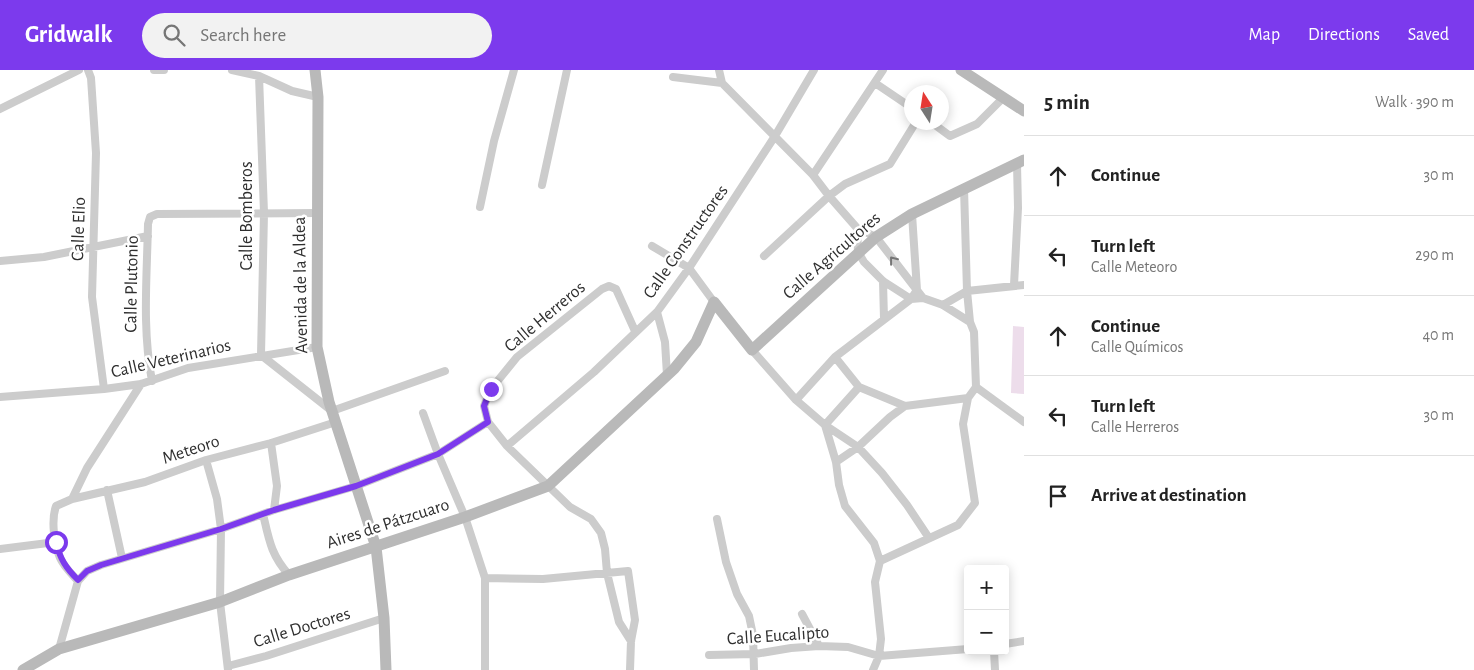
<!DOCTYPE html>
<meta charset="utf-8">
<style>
:root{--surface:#fff;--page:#f2f2f2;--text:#222;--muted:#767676;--line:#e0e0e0;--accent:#7c3aed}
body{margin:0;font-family:"Alegreya Sans",sans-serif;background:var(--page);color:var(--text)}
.controls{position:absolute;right:15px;bottom:15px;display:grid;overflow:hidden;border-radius:5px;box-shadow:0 2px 12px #0003}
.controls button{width:45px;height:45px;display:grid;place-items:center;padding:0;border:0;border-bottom:1px solid var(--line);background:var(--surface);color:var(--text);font:25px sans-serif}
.compass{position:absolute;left:904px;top:15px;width:45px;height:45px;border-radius:50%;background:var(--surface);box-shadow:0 2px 12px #0003;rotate:348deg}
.stop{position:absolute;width:15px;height:15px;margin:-11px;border:4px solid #7c3aed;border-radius:50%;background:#fff}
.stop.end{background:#7c3aed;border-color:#fff;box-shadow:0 1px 5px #0008}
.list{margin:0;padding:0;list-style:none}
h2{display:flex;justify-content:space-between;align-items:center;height:65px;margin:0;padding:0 20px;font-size:21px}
h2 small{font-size:16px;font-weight:400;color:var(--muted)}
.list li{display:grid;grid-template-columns:32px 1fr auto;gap:15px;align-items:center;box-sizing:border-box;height:80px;padding:0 20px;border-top:1px solid var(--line)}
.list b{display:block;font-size:19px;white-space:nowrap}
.list p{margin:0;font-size:16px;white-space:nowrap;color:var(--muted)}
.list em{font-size:16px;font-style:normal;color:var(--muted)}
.icon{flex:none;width:28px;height:28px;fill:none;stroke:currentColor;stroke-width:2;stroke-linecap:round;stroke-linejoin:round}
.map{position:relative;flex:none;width:1024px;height:600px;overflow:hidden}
header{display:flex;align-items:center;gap:30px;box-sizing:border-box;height:70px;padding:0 25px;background:var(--accent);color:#fff}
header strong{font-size:24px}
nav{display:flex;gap:28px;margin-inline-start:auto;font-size:18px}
.search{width:350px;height:45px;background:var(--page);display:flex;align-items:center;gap:12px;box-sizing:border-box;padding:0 18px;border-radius:28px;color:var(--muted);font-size:19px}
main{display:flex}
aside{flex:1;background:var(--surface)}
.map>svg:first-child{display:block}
.green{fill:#edddeb}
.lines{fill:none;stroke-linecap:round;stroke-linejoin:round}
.street{stroke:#ccc;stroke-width:8}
.secondary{stroke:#b9b9b9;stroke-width:11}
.oneway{stroke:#767676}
.route{stroke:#7c3aed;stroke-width:6}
.labels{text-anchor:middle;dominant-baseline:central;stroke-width:5;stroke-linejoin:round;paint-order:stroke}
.street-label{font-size:18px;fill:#2f2f2f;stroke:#fff}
</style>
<header>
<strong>Gridwalk</strong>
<div class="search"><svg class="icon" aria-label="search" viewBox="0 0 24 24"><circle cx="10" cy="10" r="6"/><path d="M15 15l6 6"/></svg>Search here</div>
<nav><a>Map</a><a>Directions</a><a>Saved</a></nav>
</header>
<main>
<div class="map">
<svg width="1024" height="600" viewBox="0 0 1024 600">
<rect width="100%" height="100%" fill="#fff"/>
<!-- green -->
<path class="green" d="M1013 256 1024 257V324L1011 323Z"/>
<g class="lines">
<!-- street -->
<path class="street" d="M88 0 91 8 96 83 92 227 104 319
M154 0H164
M232 0 259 6 292 21 318 27
M719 0 722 13 813 105 829 126 857 158 876 167 923 228
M259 6 264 143 261 285 332 341 445 301
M673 7 722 13
M875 13 912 38
M0 39 79 0
M931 52 950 66 977 54 1003 28
M813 105 883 0
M542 115 567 0
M480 137 494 71 514 0
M857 158 858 182 864 192 883 211 911 229 923 228 943 235 970 252
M652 176 689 198 714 232
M764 186 829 126 845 114 890 94 916 52
M0 191 44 187 148 166
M883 211 884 249
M1014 215 1018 138 1017 94
M943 235 967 221 1024 215
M657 242 665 272 667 305
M752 280 796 330 825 355 836 392 839 415 845 436 874 473 880 491
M835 287 859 317 905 336
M152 311C142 259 147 206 148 154L150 147 157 144 317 143
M859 317 825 355 858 377 882 403 907 435 929 468
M976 317 1024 352
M0 327 104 319 141 314 188 298 317 277
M796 330 835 287 911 229 917 220 912 144
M423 343 438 384 465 447 485 508V600
M271 373 277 416 274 440
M507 376 594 302 657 242 689 198 775 66 814 0
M206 390 217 429 221 459 220 532 228 600
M836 392 858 377 890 347 905 336 968 328
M107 420 122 488
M72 429 87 398 141 314
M263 444C269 470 271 485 289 505
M717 449 726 492 737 524 749 546 753 565 754 600
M0 479 56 472
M880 491 958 455 975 433 963 354 968 328 976 317 974 262 970 252 967 221 964 118
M485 508 543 509 628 501 635 550 631 571 630 600
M78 511 87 501 101 495 221 459 274 440 356 416 438 384 488 352
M802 544 819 576
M631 571 619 552 607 503 605 479 601 463 591 449 570 437 507 376 488 352 484 336 491 319 517 287 602 219 609 216 616 219 635 261
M1005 574 1024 571
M59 579 78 511C71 503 64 497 60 488 54 474 51 450 56 436L72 429 145 412 206 390 271 373 336 352
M994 581 995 600
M709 585 755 584 791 578 819 576 848 577 879 586 968 579
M228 596 266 586 384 548
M873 600 879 586 881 569 875 512 880 491"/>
<!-- secondary -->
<path class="secondary" d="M315 0 318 27 317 277 329 332 376 477 384 548 386 600
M961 0 1024 41
M23 600 59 579 220 532 289 505 465 447 548 416 674 299 696 272 714 232 752 280 876 167 912 144 1024 90"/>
</g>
<!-- one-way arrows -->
<defs><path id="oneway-chevron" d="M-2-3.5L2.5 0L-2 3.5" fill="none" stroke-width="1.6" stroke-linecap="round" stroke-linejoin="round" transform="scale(1.25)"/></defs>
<use class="oneway" href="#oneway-chevron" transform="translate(893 190) rotate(-128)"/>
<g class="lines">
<!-- route -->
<path class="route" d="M56 472C60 489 66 498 78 510L87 501 101 495 221 459 274 440 356 416 438 384 488 352 484 336 491 319"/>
</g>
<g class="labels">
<!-- street labels -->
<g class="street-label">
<text transform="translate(247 146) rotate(-90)">Calle Bomberos</text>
<text transform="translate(79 159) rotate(-88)">Calle Elio</text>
<text transform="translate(686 172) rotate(-55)">Calle Constructores</text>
<text transform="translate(832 186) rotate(-41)">Calle Agricultores</text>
<text transform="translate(132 214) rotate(-89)">Calle Plutonio</text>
<text transform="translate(301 215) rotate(-91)">Avenida de la Aldea</text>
<text transform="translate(545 247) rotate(-40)">Calle Herreros</text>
<text transform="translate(171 289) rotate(-13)">Calle Veterinarios</text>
<text transform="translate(191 380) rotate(-18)">Meteoro</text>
<text transform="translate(388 454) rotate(-18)">Aires de Pátzcuaro</text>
<text transform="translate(302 558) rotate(-17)">Calle Doctores</text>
<text transform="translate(778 566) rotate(-4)">Calle Eucalipto</text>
</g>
</g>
</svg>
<div class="controls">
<button>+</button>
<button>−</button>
</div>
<svg class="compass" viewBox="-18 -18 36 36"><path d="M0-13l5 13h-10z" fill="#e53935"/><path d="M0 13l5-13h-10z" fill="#767676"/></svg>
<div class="stop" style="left:56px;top:472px"></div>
<div class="stop end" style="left:491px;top:319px"></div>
</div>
<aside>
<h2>5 min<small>Walk · 390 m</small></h2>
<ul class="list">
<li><svg class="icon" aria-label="ahead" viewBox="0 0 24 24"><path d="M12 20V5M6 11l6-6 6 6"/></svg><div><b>Continue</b></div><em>30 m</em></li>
<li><svg class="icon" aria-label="left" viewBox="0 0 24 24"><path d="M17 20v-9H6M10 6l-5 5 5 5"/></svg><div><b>Turn left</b><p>Calle Meteoro</p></div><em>290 m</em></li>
<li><svg class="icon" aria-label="ahead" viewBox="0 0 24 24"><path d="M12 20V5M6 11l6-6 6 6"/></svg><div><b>Continue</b><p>Calle Químicos</p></div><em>40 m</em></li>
<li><svg class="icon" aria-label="left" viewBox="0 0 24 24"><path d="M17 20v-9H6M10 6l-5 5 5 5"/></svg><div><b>Turn left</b><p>Calle Herreros</p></div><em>30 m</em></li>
<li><svg class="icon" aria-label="arrive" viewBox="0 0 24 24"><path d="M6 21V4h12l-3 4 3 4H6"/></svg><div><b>Arrive at destination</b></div></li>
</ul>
</aside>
</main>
